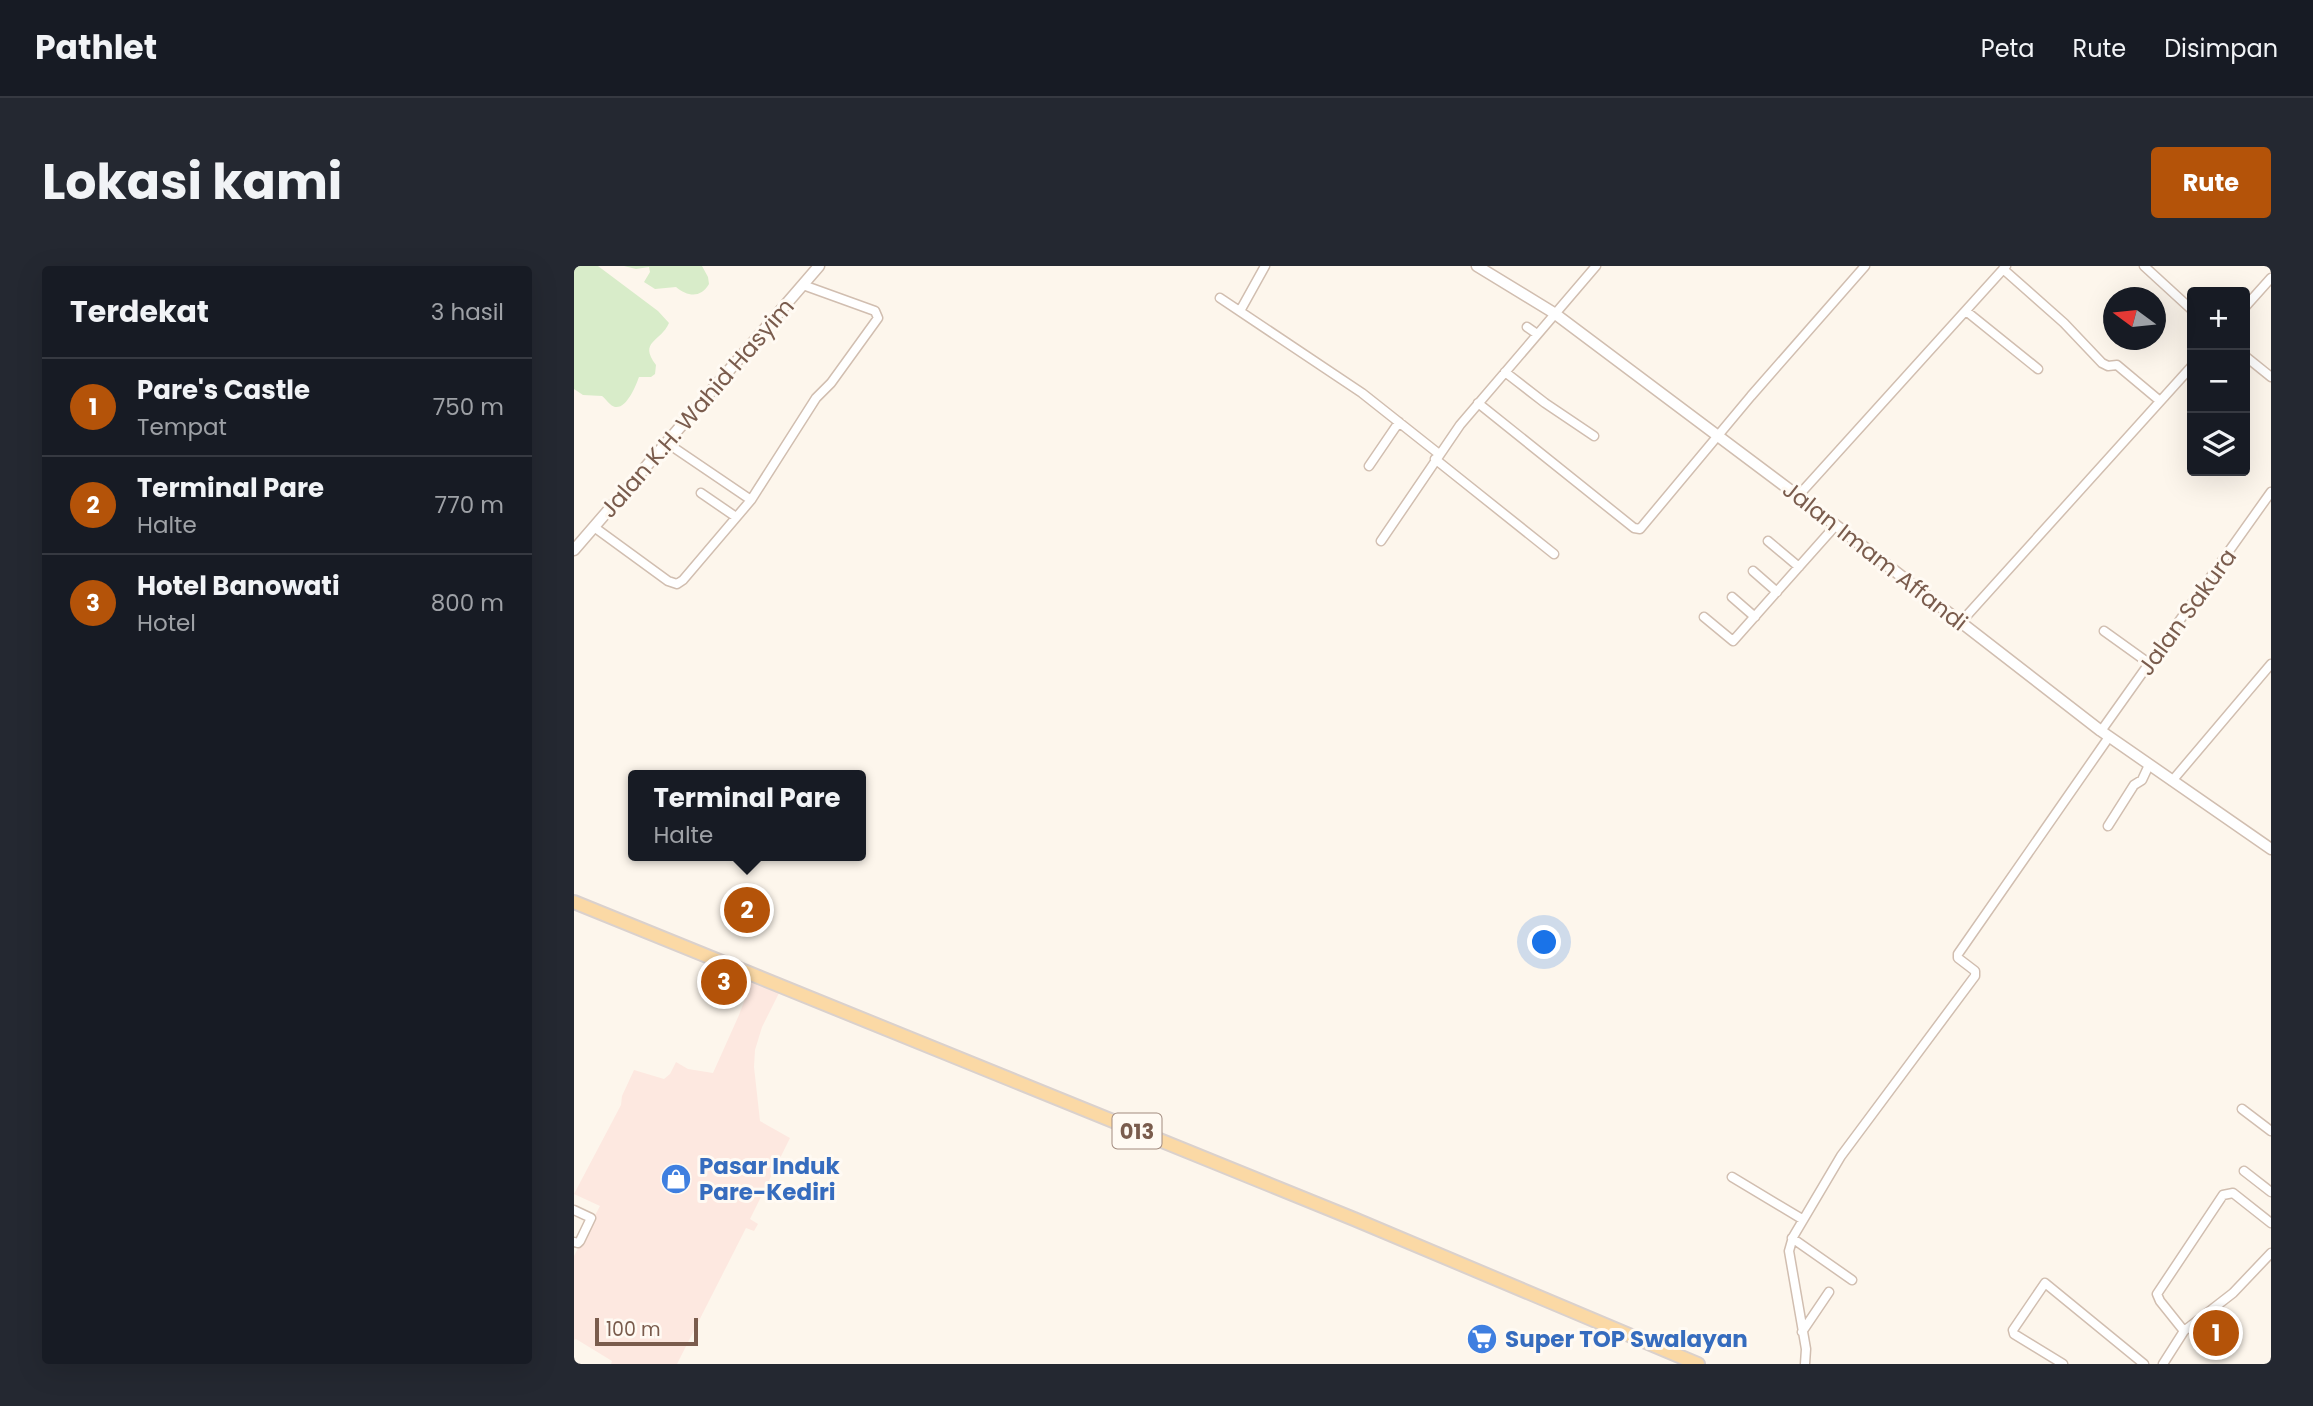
<!DOCTYPE html>
<html lang="id">
<meta charset="utf-8">
<style>
:root{--surface:#171b24;--page:#242831;--text:#f1f3f6;--muted:#9ea1a6;--line:#363941;--accent:#b45309}
body{margin:0;font-family:Poppins,sans-serif;background:var(--page);color:var(--text)}
.controls{position:absolute;right:21px;top:21px;display:grid;overflow:hidden;border-radius:7px;box-shadow:0 7px 28px #0002}
.controls button{width:63px;height:63px;display:grid;place-items:center;padding:0;border:0;border-bottom:2px solid var(--line);background:var(--surface);color:var(--text);font:35px sans-serif}
.compass{position:absolute;left:1529px;top:21px;width:63px;height:63px;border-radius:50%;background:var(--surface);box-shadow:0 7px 28px #0002;rotate:285deg}
.scale{position:absolute;left:21px;bottom:18px;width:103px;box-sizing:border-box;padding-left:7px;border:4px solid #7a5c4d;border-top:0;font-size:19px;line-height:24px;white-space:nowrap;color:#7a5c4d;-webkit-text-stroke:5px #fffaf3;paint-order:stroke}
.you{position:absolute;left:971px;top:677px;width:24px;height:24px;margin:-18px;border:5px solid #fff;border-radius:50%;background:#1a73e8;box-shadow:0 0 0 10px #1a73e833}
.badge{display:grid;place-items:center;width:46px;height:46px;border-radius:50%;background:var(--accent);color:#fff;font-size:23px;font-weight:700}
.pin{position:absolute;translate:-50% -50%;border:4px solid #fff;box-shadow:0 2px 7px #0006}
.popup{position:absolute;left:54px;top:504px;width:238px;height:91px;box-sizing:border-box;display:grid;place-content:center;border-radius:7px;background:var(--surface);filter:drop-shadow(0 2px 5px #0005);font-size:23px;white-space:nowrap;color:var(--muted)}
.popup b{font-size:26px;color:var(--text)}
.popup::after{content:'';position:absolute;left:50%;top:100%;margin-left:-14px;border:14px solid transparent;border-top-color:var(--surface)}
.list{margin:0;padding:0;list-style:none}
h2{display:flex;justify-content:space-between;align-items:center;height:91px;margin:0;padding:0 28px;font-size:30px}
h2 small{font-size:23px;font-weight:400;color:var(--muted)}
.list li{display:grid;grid-template-columns:46px 1fr auto;gap:21px;align-items:center;box-sizing:border-box;height:98px;padding:0 28px;border-top:2px solid var(--line)}
.list b{display:block;font-size:26px;white-space:nowrap}
.list p{margin:0;font-size:23px;white-space:nowrap;color:var(--muted)}
.list em{font-size:23px;font-style:normal;color:var(--muted)}
.icon{flex:none;width:38px;height:38px;fill:none;stroke:currentColor;stroke-width:2;stroke-linecap:round;stroke-linejoin:round}
.map{position:relative;flex:none;width:1697px;height:1098px;overflow:hidden;border-radius:7px}
header{display:flex;align-items:center;gap:42px;box-sizing:border-box;height:98px;padding:0 35px;background:var(--surface);border-bottom:2px solid var(--line)}
header strong{font-size:33px}
nav{display:flex;gap:38px;margin-inline-start:auto;font-size:24px}
.intro{display:flex;align-items:center;justify-content:space-between;box-sizing:border-box;height:168px;padding:0 42px}
h1{margin:0;font-size:49px}
.button{padding:18px 32px;border-radius:7px;background:var(--accent);color:#fff;font-size:24px;font-weight:700}
main{display:flex;gap:42px;padding:0 42px}
aside{flex:1;background:var(--surface);border-radius:7px;box-shadow:0 7px 28px #0002}
.map>svg:first-child{display:block}
.commercial{fill:#fde8e0}
.green{fill:#d8ecc9}
.lines{fill:none;stroke-linecap:round;stroke-linejoin:round}
.minor-casing{stroke:#d1beb0;stroke-width:11}
.tertiary-casing{stroke:#d1beb0;stroke-width:13}
.primary-casing{stroke:#dad1cd;stroke-width:16}
.minor{stroke:#fff;stroke-width:8}
.tertiary{stroke:#fff;stroke-width:10}
.primary{stroke:#fbd9a5;stroke-width:12}
.labels{text-anchor:middle;dominant-baseline:central;stroke-width:6;stroke-linejoin:round;paint-order:stroke}
.shield{fill:#fffaf3;stroke:#a28b7f;stroke-width:2}
.shield-label{font-size:21px;font-weight:bold;fill:#7a5c4d}
.street-label{font-size:23px;fill:#7a5c4d;stroke:#fffaf3}
.shop-label{font-size:23px;font-weight:bold;fill:#366cbe;stroke:#fffaf3;text-anchor:start}
</style>
<header>
<strong>Pathlet</strong>
<nav><a>Peta</a><a>Rute</a><a>Disimpan</a></nav>
</header>
<div class="intro"><h1>Lokasi kami</h1><a class="button">Rute</a></div>
<main>
<aside>
<h2>Terdekat<small>3 hasil</small></h2>
<ul class="list">
<li><span class="badge">1</span><div><b>Pare's Castle</b><p>Tempat</p></div><em>750 m</em></li>
<li><span class="badge">2</span><div><b>Terminal Pare</b><p>Halte</p></div><em>770 m</em></li>
<li><span class="badge">3</span><div><b>Hotel Banowati</b><p>Hotel</p></div><em>800 m</em></li>
</ul>
</aside>
<div class="map">
<svg width="1697" height="1098" viewBox="0 0 1697 1098">
<rect width="100%" height="100%" fill="#fdf6ec"/>
<!-- commercial -->
<path class="commercial" d="M180 709 208 721 188 761 181 784 180 801 186 855 216 872 176 953 184 958 180 965 172 962 103 1098H37L38 1095 2 1073 0 1074V990L26 940 0 928 47 839 48 830 60 804 90 813 96 808 102 796 114 803 139 807 165 749Z"/>
<!-- green -->
<path class="green" d="M0 0H24L84 45 95 57C87 76 64 75 82 99L81 108 77 111H65C62 119 53 143 41 141 36 140 32 133 28 130L9 129 0 123Z
M50 0H128L134 11 135 18C127 32 114 31 102 21L81 23 70 16 76 6 75 1 62 3Z"/>
<g class="lines">
<!-- minor casing -->
<g class="minor-casing">
<path id="minor" d="M1570 0 1618 44
M1429 3 1490 57 1528 97 1534 100 1543 99 1586 135
M646 32 788 127 865 188
M1671 41 1697 12
M666 45 691 0
M1392 45 1464 103
M953 61 963 68
M1671 90 1697 111
M931 106 971 137 1020 170
M904 137 1060 262 1066 263 1177 130 1291 0
M93 177 177 234
M861 193 980 288
M795 200 825 156
M127 227 162 251
M1224 230 1432 0
M20 261 94 315 103 318 109 314 177 234 242 132 257 117 304 52 301 45 229 19
M807 275 886 159 1022 0
M1194 275 1225 301
M1179 305 1203 326
M1158 331 1181 351
M1130 351 1159 375 1262 259
M1387 356 1618 100
M1530 365 1576 398
M1527 465 1697 226
M1598 515 1697 398
M1534 560 1560 519 1568 514 1575 499
M1668 843 1697 865
M1670 905 1697 926
M1158 911 1228 953
M0 944 17 952 6 975 4 977 0 976
M1218 972 1278 1014
M1610 1065 1586 1035 1583 1028 1649 929 1659 927 1697 957
M1228 1066 1255 1026
M1231 1098 1232 1083 1215 985 1219 971 1267 890 1401 710V705L1384 692V688L1535 471
M1489 1098 1440 1068 1439 1064 1471 1017 1570 1098
M1589 1098 1610 1065 1659 1027 1697 987"/>
</g>
<!-- tertiary casing -->
<g class="tertiary-casing">
<path id="tertiary" d="M903 0 980 47 1224 230 1527 465 1697 583
M0 284 245 0"/>
</g>
<!-- primary casing -->
<g class="primary-casing">
<path id="primary" d="M0 636 780 953 1124 1098"/>
</g>
<!-- minor -->
<use href="#minor" class="minor"/>
<!-- tertiary -->
<use href="#tertiary" class="tertiary"/>
<!-- primary -->
<use href="#primary" class="primary"/>
</g>
<!-- icons -->
<defs>
<g id="shop-disc" transform="scale(1.575)"><circle r="9.5" fill="#3f7fe0" stroke="#fffaf3"/><path d="M-5-2.5h2.3a2.7 3.5 0 0 1 5.4 0H5L5.5 6h-11ZM-1.5-2.5h3a1.5 2.3 0 0 0-3 0Z" fill="#fff"/></g>
<g id="supermarket-disc" transform="scale(1.575)"><circle r="9.5" fill="#3f7fe0" stroke="#fffaf3"/><path d="M-6-5.5h2.5l.6 2H6L4.5 2H-2.5L-4.4-4H-6ZM-1.5 3.2a1.3 1.3 0 1 0 .1 0ZM3 3.2a1.3 1.3 0 1 0 .1 0Z" fill="#fff"/></g>
</defs>
<g fill-rule="evenodd">
<use href="#shop-disc" x="102" y="913"/>
<use href="#supermarket-disc" x="908" y="1073"/>
</g>
<g class="labels">
<!-- shield labels -->
<rect class="shield" x="538.5" y="847.5" width="49" height="35" rx="5"/>
<g class="shield-label">
<text x="563" y="865">013</text>
</g>
<!-- street labels -->
<g class="street-label">
<text transform="translate(123 142) rotate(-49)">Jalan K.H. Wahid Hasyim</text>
<text transform="translate(1301 290) rotate(38)">Jalan Imam Affandi</text>
<text transform="translate(1613 346) rotate(-54)">Jalan Sakura</text>
</g>
<!-- shop labels -->
<g class="shop-label">
<text x="125" y="900">Pasar Induk<tspan x="125" dy="26">Pare-Kediri</tspan></text>
<text x="931" y="1073">Super TOP Swalayan</text>
</g>
</g>
</svg>
<div class="controls">
<button>+</button>
<button>−</button>
<button><svg class="icon" aria-label="layers" viewBox="0 0 24 24"><path d="M12 4l9 5-9 5-9-5zM3 14l9 5 9-5"/></svg></button>
</div>
<svg class="compass" viewBox="-18 -18 36 36"><path d="M0-13l5 13h-10z" fill="#e53935"/><path d="M0 13l5-13h-10z" fill="#9ea1a6"/></svg>
<div class="scale">100 m</div>
<div class="you"></div>
<div class="pin badge" style="left:1642px;top:1067px">1</div>
<div class="pin badge" style="left:173px;top:644px">2</div>
<div class="popup"><b>Terminal Pare</b>Halte</div>
<div class="pin badge" style="left:150px;top:716px">3</div>
</div>
</main>
